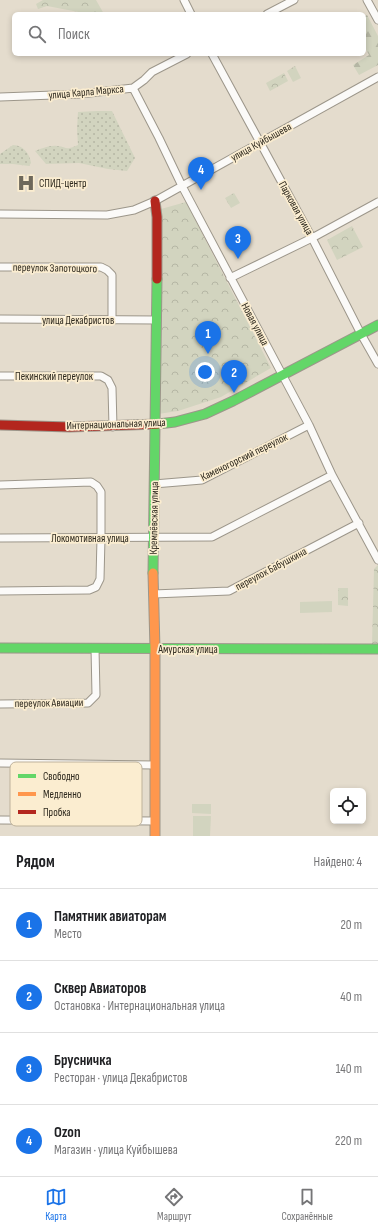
<!DOCTYPE html>
<html lang="ru">
<meta charset="utf-8">
<style>
:root{--surface:#fff;--page:#f6f6f6;--text:#202124;--muted:#757577;--line:#e0e0e0;--accent:#1a73e8}
body{margin:0;font-family:"Sofia Sans Condensed",sans-serif;background:var(--page);color:var(--text)}
.controls{position:absolute;right:12px;bottom:12px;display:grid;overflow:hidden;border-radius:6px;box-shadow:0 2px 6px #0003}
.controls button{width:36px;height:36px;display:grid;place-items:center;padding:0;border:0;border-bottom:1px solid var(--line);background:var(--surface);color:var(--text);font:20px sans-serif}
.you{position:absolute;left:205px;top:372px;width:14px;height:14px;margin:-10px;border:3px solid #fff;border-radius:50%;background:#1a73e8;box-shadow:0 0 0 6px #1a73e833}
.badge{display:grid;place-items:center;width:26px;height:26px;border-radius:50%;background:var(--accent);color:#fff;font-size:13px;font-weight:700}
.pin{position:absolute;translate:-50% -33px;filter:drop-shadow(0 1px 2px #0008)}
.pin::after{content:'';position:absolute;top:21px;width:14px;height:12px;background:inherit;clip-path:polygon(0 0,100% 0,50% 100%)}
.list{margin:0;padding:0;list-style:none}
h2{display:flex;justify-content:space-between;align-items:center;height:52px;margin:0;padding:0 16px;font-size:17px}
h2 small{font-size:13px;font-weight:400;color:var(--muted)}
.list li{display:grid;grid-template-columns:26px 1fr auto;gap:12px;align-items:center;box-sizing:border-box;height:72px;padding:0 16px;border-top:1px solid var(--line)}
.list b{display:block;font-size:15px;white-space:nowrap}
.list p{margin:0;font-size:13px;white-space:nowrap;color:var(--muted)}
.list em{font-size:13px;font-style:normal;color:var(--muted)}
.icon{flex:none;width:22px;height:22px;fill:none;stroke:currentColor;stroke-width:2;stroke-linecap:round;stroke-linejoin:round}
.map{position:relative;flex:none;width:378px;height:836px;overflow:hidden}
.search{position:absolute;background:var(--surface);box-shadow:0 2px 6px #0003;left:12px;right:12px;top:12px;height:44px;display:flex;align-items:center;gap:10px;box-sizing:border-box;padding:0 14px;border-radius:6px;color:var(--muted);font-size:15px}
.sheet{height:340px;background:var(--surface)}
nav{display:flex;justify-content:space-around;align-items:center;box-sizing:border-box;height:56px;border-top:1px solid var(--line);background:var(--surface);font-size:11px;color:var(--muted)}
nav a{display:grid;justify-items:center;gap:2px}
nav .on{color:var(--accent)}
.map>svg:first-child{display:block}
.grass{fill:url(#grass-dots)}
.forest{fill:url(#forest-firs)}
.park{fill:url(#park-crowns)}
.pitch{fill:#d2d4bf}
.lines{fill:none;stroke-linecap:round;stroke-linejoin:round}
.street-casing{stroke:#9c968a;stroke-width:9}
.fast-casing{stroke:#9c968a;stroke-width:11}
.slow-casing{stroke:#9c968a;stroke-width:11}
.jam-casing{stroke:#9c968a;stroke-width:11}
.street{stroke:#fbfaf8;stroke-width:7}
.fast{stroke:#63d668;stroke-width:9}
.slow{stroke:#ff974d;stroke-width:9}
.jam{stroke:#b3261e;stroke-width:9}
.labels{text-anchor:middle;dominant-baseline:central;stroke-width:3.5;stroke-linejoin:round;paint-order:stroke}
.street-label{font-size:11px;fill:#2e291e;stroke:#fbedd0}
.poi-label{font-size:11px;fill:#2e291e;stroke:#fbedd0;text-anchor:start}
.key{fill:#fbedd0;stroke:#beb29b;stroke-width:1}
.key-label{font-size:11px;fill:#2e291e}
</style>
<div class="map">
<svg width="378" height="836" viewBox="0 0 378 836">
<defs>
<pattern id="grass-dots" width="8" height="8" patternUnits="userSpaceOnUse"><rect width="8" height="8" fill="#d2d4bf"/><path d="M2 2h.1M6 6h.1" fill="none" stroke="#b5b6a4" stroke-width="1.8" stroke-linecap="round"/></pattern>
<pattern id="forest-firs" width="22" height="20" patternUnits="userSpaceOnUse"><rect width="22" height="20" fill="#d2d4bf"/><path d="M5 1l3.5 6h-7zM16 11l3.5 6h-7z" fill="#b5b6a4"/></pattern>
<pattern id="park-crowns" width="20" height="18" patternUnits="userSpaceOnUse"><rect width="20" height="18" fill="#d2d4bf"/><path d="M2 6a3 3 0 1 1 6 0M12 15a3 3 0 1 1 6 0" fill="none" stroke="#b5b6a4"/></pattern>
</defs>
<rect width="100%" height="100%" fill="#e4dccd"/>
<!-- grass -->
<path class="grass" d="M97 111H112L135 158 127 171 108 169 79 163 46 164 35 151C41 149 49 145 57 146 68 147 65 151 78 145L77 129 78 112Z
M13 145C23 145 30 154 31 163L29 166 13 164H0V154Z"/>
<!-- forest -->
<path class="forest" d="M367 15 378 36V65L359 75 353 65 369 55 364 46V17Z"/>
<!-- park -->
<path class="park" d="M43 0H96L104 14H89L47 6 38 9 36 4Z
M295 66 301 78 293 82 287 71Z
M284 73 288 81 270 91 266 83Z
M234 193 240 203 231 208 225 198Z
M186 202 271 368 221 397 178 411 158 414 160 320 161 209Z
M352 226 363 247 337 260 327 240Z
M378 565V644H372L374 569Z
M338 588H348V606L338 605Z"/>
<!-- pitch -->
<path class="pitch" d="M332 601V612L300 613V602Z
M192 804H211V814L192 813Z
M193 816H211L210 836H193Z"/>
<g class="lines">
<!-- street casing -->
<g class="street-casing">
<path id="street" d="M184 0 191 14
M367 0 378 20
M267 14 294 0
M212 54 312 238 361 334 378 364
M133 88 159 138 182 186 309 425 332 475 378 560
M0 97 81 94 133 88 144 80 152 72 187 54
M0 214 107 215 134 210 155 201 378 77
M0 267H101L107 270 112 275V320
M230 278 312 238 378 202
M0 319 157 320
M0 376H101L108 380 112 388 113 427
M154 484 202 480 309 425
M0 485 91 482 97 486 101 492V538L100 579 96 587 89 590 0 591
M0 538 212 537 332 475
M153 594 229 591 359 523
M0 704 88 703 96 695 95 648
M0 763 154 765
M0 820 155 821"/>
</g>
<!-- fast casing -->
<g class="fast-casing">
<path id="fast" d="M158 424 175 422 205 414 233 401 378 325
M153 573 157 279
M0 648 378 649"/>
</g>
<!-- slow casing -->
<g class="slow-casing">
<path id="slow" d="M153 573 155 649V836"/>
</g>
<!-- jam casing -->
<g class="jam-casing">
<path id="jam" d="M155 201 157 217V279
M0 425 70 427 158 424"/>
</g>
<!-- street -->
<use href="#street" class="street"/>
<!-- fast -->
<use href="#fast" class="fast"/>
<!-- slow -->
<use href="#slow" class="slow"/>
<!-- jam -->
<use href="#jam" class="jam"/>
</g>
<!-- icons -->
<defs>
<g id="hospital-bare" transform="scale(1.38)"><path d="M-5-5h3v3.5h4V-5h3V5h-3V1.5h-4V5h-3Z" fill="#6e685b" stroke="#fbedd0" stroke-width="2.5" paint-order="stroke"/></g>
</defs>
<g fill-rule="evenodd">
<use href="#hospital-bare" x="26" y="183"/>
</g>
<g class="labels">
<!-- street labels -->
<g class="street-label">
<text transform="translate(86 92) rotate(-5)">улица Карла Маркса</text>
<text transform="translate(261 142) rotate(-29)">улица Куйбышева</text>
<text transform="translate(296 208) rotate(61)">Парковая улица</text>
<text transform="translate(55 268) rotate(1)">переулок Запотоцкого</text>
<text x="78" y="320">улица Декабристов</text>
<text transform="translate(255 324) rotate(62)">Новая улица</text>
<text x="54" y="376">Пекинский переулок</text>
<text transform="translate(116 424) rotate(-2)">Интернациональная улица</text>
<text transform="translate(244 457) rotate(-26)">Каменогорский переулок</text>
<text transform="translate(154 518) rotate(-89)">Кремлёвская улица</text>
<text x="90" y="538">Локомотивная улица</text>
<text transform="translate(271 569) rotate(-28)">переулок Бабушкина</text>
<text x="188" y="649">Амурская улица</text>
<text transform="translate(49 703) rotate(-1)">переулок Авиации</text>
</g>
<!-- poi labels -->
<g class="poi-label">
<text x="39" y="183">СПИД-центр</text>
</g>
</g>
<!-- legend -->
<rect x="10" y="762" width="132" height="64" rx="6" class="key"/>
<rect x="18" y="774" width="18" height="4" fill="#63d668"/>
<rect x="18" y="792" width="18" height="4" fill="#ff974d"/>
<rect x="18" y="810" width="18" height="4" fill="#b3261e"/>
<g class="key-label">
<text x="43" y="780">Свободно</text>
<text x="43" y="798">Медленно</text>
<text x="43" y="816">Пробка</text>
</g>
</svg>
<div class="controls">
<button><svg class="icon" aria-label="locate" viewBox="0 0 24 24"><circle cx="12" cy="12" r="6"/><path d="M12 2v4M12 18v4M2 12h4M18 12h4"/></svg></button>
</div>
<div class="you"></div>
<div class="pin badge" style="left:208px;top:354px">1</div>
<div class="pin badge" style="left:234px;top:393px">2</div>
<div class="pin badge" style="left:238px;top:259px">3</div>
<div class="pin badge" style="left:201px;top:190px">4</div>
<div class="search"><svg class="icon" aria-label="search" viewBox="0 0 24 24"><circle cx="10" cy="10" r="6"/><path d="M15 15l6 6"/></svg>Поиск</div>
</div>
<section class="sheet">
<h2>Рядом<small>Найдено: 4</small></h2>
<ul class="list">
<li><span class="badge">1</span><div><b>Памятник авиаторам</b><p>Место</p></div><em>20 m</em></li>
<li><span class="badge">2</span><div><b>Сквер Авиаторов</b><p>Остановка · Интернациональная улица</p></div><em>40 m</em></li>
<li><span class="badge">3</span><div><b>Брусничка</b><p>Ресторан · улица Декабристов</p></div><em>140 m</em></li>
<li><span class="badge">4</span><div><b>Ozon</b><p>Магазин · улица Куйбышева</p></div><em>220 m</em></li>
</ul>
</section>
<nav>
<a class="on"><svg class="icon" aria-label="map" viewBox="0 0 24 24"><path d="M3 6l6-2 6 2 6-2v14l-6 2-6-2-6 2zM9 4v14M15 6v14"/></svg>Карта</a>
<a><svg class="icon" aria-label="directions" viewBox="0 0 24 24"><path d="M12 3l9 9-9 9-9-9zM9 14v-3h6M13 9l2 2-2 2"/></svg>Маршрут</a>
<a><svg class="icon" aria-label="saved" viewBox="0 0 24 24"><path d="M7 4h10v16l-5-4-5 4z"/></svg>Сохранённые</a>
</nav>
